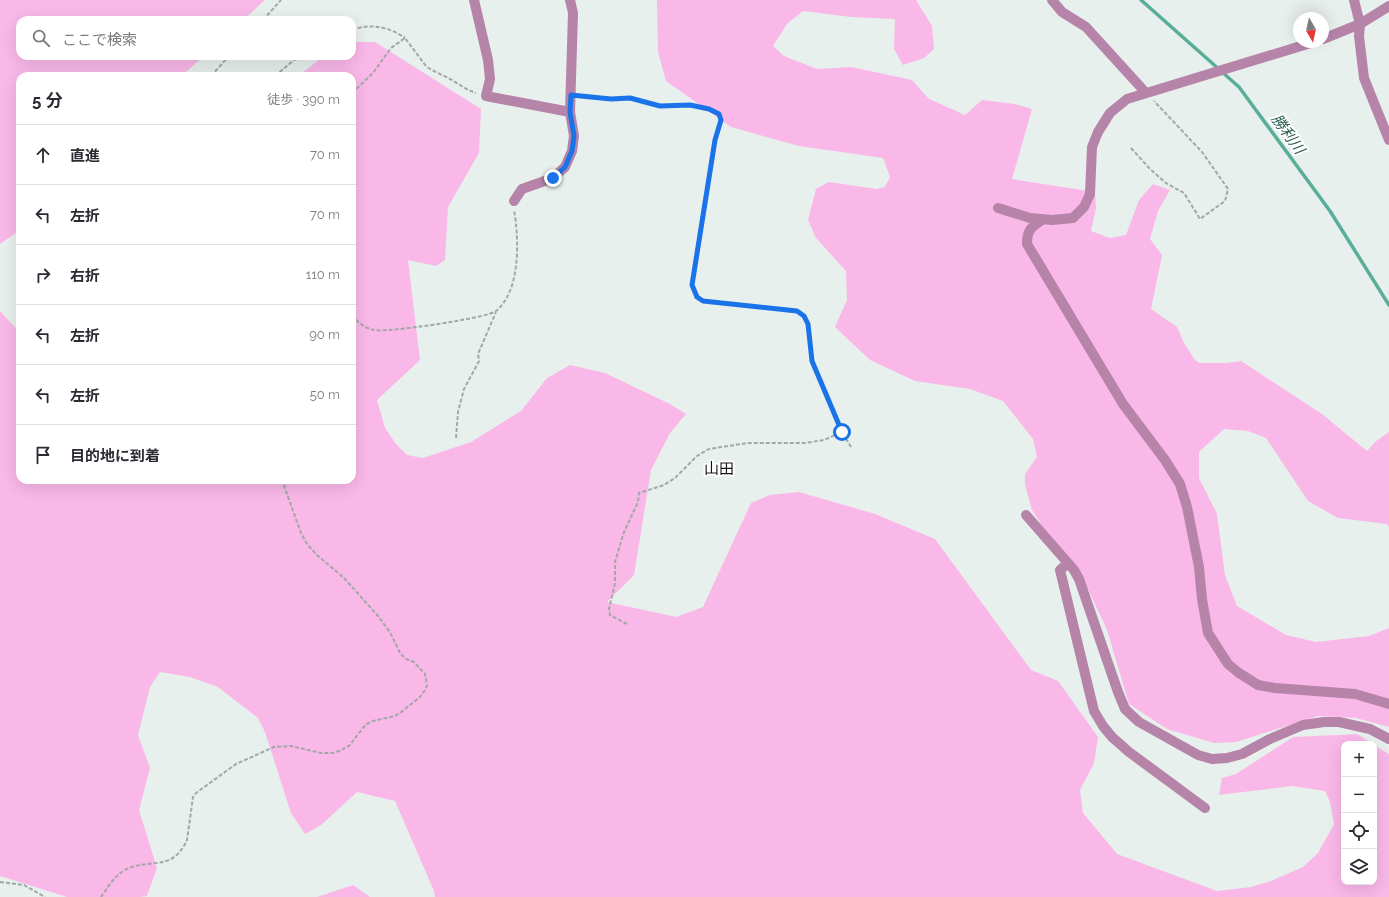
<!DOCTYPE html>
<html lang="ja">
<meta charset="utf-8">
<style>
:root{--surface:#fff;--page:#f2f2f3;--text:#2b2b33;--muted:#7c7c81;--line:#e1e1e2}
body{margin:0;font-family:Raleway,"Noto Sans JP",sans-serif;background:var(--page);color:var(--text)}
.controls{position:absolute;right:12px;bottom:12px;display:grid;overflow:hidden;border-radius:8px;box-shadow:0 4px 16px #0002}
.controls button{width:36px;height:36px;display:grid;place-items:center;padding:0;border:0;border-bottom:1px solid var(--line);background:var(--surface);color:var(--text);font:20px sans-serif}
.compass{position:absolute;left:1293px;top:12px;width:36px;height:36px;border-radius:50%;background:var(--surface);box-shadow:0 4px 16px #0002;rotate:171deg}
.stop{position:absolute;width:12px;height:12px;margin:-9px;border:3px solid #1a73e8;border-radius:50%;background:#fff}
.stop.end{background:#1a73e8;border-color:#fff;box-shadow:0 1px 4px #0008}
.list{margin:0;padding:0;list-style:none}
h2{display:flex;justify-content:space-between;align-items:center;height:52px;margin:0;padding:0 16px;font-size:17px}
h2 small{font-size:13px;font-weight:400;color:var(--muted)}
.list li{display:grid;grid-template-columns:26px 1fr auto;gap:12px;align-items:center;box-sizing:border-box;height:60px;padding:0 16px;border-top:1px solid var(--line)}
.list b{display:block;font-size:15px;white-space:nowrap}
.list em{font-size:13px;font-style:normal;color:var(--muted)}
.icon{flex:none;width:22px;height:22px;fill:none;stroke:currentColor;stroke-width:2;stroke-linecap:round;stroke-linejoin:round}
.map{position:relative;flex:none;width:1389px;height:897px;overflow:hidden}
.search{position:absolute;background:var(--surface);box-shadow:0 4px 16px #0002;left:16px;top:16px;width:340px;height:44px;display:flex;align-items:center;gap:10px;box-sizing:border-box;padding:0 14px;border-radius:12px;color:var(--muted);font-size:15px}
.panel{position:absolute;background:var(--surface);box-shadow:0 4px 16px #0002;left:16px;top:72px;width:340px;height:412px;border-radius:12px}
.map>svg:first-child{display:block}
.green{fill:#f9b8e8}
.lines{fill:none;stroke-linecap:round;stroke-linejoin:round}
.stream{stroke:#59ae99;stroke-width:3.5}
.path{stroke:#a2a8a6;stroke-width:2;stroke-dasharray:4 2;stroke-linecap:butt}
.minor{stroke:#b683a9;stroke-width:10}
.route{stroke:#1a73e8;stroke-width:5}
.labels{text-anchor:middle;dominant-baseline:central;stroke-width:4;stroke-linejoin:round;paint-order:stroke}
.water-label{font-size:15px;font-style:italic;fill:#2b5f52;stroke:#fff}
.neighbourhood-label{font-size:15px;fill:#131515;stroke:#fff}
</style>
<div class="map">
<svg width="1389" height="897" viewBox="0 0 1389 897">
<rect width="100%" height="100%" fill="#e8f0ed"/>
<!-- green -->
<path class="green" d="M0 0H265L243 20H20V56H204L186 72 187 76H20V230L0 244Z
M657 0H916L932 26 934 49 924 58 903 65 894 49 895 19 851 17 803 11 787 24 773 46 784 56 817 69 851 67 912 80 929 99 965 115 982 100 1015 104 1032 109 1012 179 1095 192 1096 208 1091 231 1110 238 1126 235 1139 200 1153 184 1170 190 1158 211 1150 239 1162 255 1151 309 1177 327 1184 343 1195 360 1199 363H1227L1241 361 1322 414 1367 451 1375 442 1389 432V527L1387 524 1338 518 1308 501 1266 438 1248 431 1224 429 1199 452V478L1217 514 1225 575 1237 606 1286 635 1316 642 1369 636 1389 628V727L1356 718 1318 716 1236 742 1214 743 1167 729 1129 704 1107 630 1088 589 1060 554 1032 510 1025 485V474L1037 457 1033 439 1003 401 970 389 915 381 870 360 835 327 847 300 846 271 816 238 808 220 816 189 829 182 877 189 885 187 890 177 883 158 799 146 731 127 666 81 658 52Z
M352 42H375L481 109 479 153 448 207 445 260 436 266 408 260 420 360 377 400 385 428 396 444 407 455 423 458 471 442 521 411 547 378 570 365 605 373 670 404 686 414 670 433 651 470 634 575 607 602 676 617 703 607 751 503 770 495 799 492 875 514 935 539 1031 670 1058 681 1098 737 1094 763 1080 790 1083 813 1117 854 1217 891 1251 887 1271 881 1303 867 1318 853 1334 824 1330 802 1325 791 1292 786 1219 795 1222 778 1236 774 1293 737 1357 734 1373 744H1344V882H1374V745L1389 754V897H435L434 891 395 801 357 792 321 825 305 834 291 813 265 732 258 718 218 687 190 677 160 672 150 687 138 735 150 768 139 810 157 868 147 896 139 897H67L0 876V311L20 333V480H352V76H298L324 56H352Z
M353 885 370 897H317Z"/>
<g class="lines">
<!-- stream -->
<path class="stream" d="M1141 0 1239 87 1330 211 1389 305"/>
<!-- path -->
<path class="path" d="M263 20 281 0
M352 30C370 23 390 27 405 38
M211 76 229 56
M275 76 294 60 308 56
M352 93 373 73 391 48 405 38 426 66C432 71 441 74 448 78 458 83 466 90 476 93
M580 96 611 99 631 98 660 106 690 105 709 109 719 114 721 120 715 141 692 285 697 297 703 301 797 311 804 316 808 324 812 361 842 432 851 447
M1131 148 1150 169 1166 183 1184 193 1200 219 1225 201 1228 189 1202 152 1154 101
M352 315C357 322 365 328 374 330 386 333 488 318 496 311 521 291 519 238 514 210
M456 438 458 412 464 389 479 361 478 354 496 312
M627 624 610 615 609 609 615 583V562L624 532 638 502 639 493 664 485 675 478 697 456 709 449 748 443H805L824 440 842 432
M0 882 24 885 45 897
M101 897C108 887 116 873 129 868 152 859 173 871 187 840L193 797 196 793 236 764 274 747 291 746 321 753H333L339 751 349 746 363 728 367 724 373 721 395 716 400 713 420 697 425 690 427 686 425 674 414 662 406 659 400 653 391 634 379 617 344 578 317 555 307 544 301 533 282 480"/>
<!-- minor -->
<path class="minor" d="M474 0 488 60 490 79 486 96 570 112
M1052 0 1062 12 1086 27 1146 93
M1354 0 1360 24 1359 36 1364 78 1389 140
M1323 39 1360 24 1389 6
M514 201 522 189 553 178 565 167 572 151 574 136 570 112 573 13 570 0
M998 208 1030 218 1052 220 1073 218 1084 207 1090 194 1092 147 1098 132 1110 113 1127 99 1314 42
M1043 219C1032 227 1027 229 1027 244L1123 404 1165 460 1180 484 1187 507 1199 567 1202 599 1208 633 1228 664 1239 673 1258 685 1275 688 1355 694 1389 704
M1026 515 1074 570 1079 579 1118 692 1125 709 1139 722 1198 755 1212 759 1227 758 1242 754 1270 739 1303 725 1324 722H1339L1370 729 1389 739
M1068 563 1060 570 1094 711 1103 726 1112 737 1129 752 1205 808"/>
</g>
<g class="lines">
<!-- route -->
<path class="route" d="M553 178 565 167 572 151 574 136 570 112 571 95 611 99 630 98 660 106 690 105 709 109 719 114 721 120 715 140 692 285 697 297 703 301 797 311 804 316 808 324 812 361 842 432"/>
</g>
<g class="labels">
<!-- water labels -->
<g class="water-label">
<text transform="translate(1288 134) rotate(54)">勝利川</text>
</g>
<!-- neighbourhood labels -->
<g class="neighbourhood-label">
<text x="719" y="469">山田</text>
</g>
</g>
</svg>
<div class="controls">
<button>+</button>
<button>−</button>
<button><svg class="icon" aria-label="locate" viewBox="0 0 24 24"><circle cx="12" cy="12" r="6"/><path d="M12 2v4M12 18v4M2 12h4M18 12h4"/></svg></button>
<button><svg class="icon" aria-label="layers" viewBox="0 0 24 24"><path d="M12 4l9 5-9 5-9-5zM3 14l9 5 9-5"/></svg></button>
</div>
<svg class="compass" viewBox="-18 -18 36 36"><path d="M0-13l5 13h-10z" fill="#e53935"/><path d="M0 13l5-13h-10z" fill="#7c7c81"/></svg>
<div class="stop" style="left:842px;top:432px"></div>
<div class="stop end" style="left:553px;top:178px"></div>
<div class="search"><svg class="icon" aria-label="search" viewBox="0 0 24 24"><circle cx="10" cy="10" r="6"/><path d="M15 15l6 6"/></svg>ここで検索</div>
<section class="panel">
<h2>5 分<small>徒歩 · 390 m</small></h2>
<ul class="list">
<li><svg class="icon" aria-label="ahead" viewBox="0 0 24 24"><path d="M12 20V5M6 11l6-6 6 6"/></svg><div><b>直進</b></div><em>70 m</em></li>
<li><svg class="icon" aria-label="left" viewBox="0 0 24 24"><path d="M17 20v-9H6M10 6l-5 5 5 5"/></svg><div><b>左折</b></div><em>70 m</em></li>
<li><svg class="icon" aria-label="right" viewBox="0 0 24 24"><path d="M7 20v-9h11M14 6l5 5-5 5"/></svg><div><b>右折</b></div><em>110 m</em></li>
<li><svg class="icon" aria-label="left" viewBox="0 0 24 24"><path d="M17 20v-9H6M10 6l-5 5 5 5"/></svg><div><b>左折</b></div><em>90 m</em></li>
<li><svg class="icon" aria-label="left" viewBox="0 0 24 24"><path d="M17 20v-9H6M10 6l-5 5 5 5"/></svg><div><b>左折</b></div><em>50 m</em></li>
<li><svg class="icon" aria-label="arrive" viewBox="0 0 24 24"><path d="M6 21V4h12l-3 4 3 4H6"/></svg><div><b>目的地に到着</b></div></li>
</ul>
</section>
</div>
